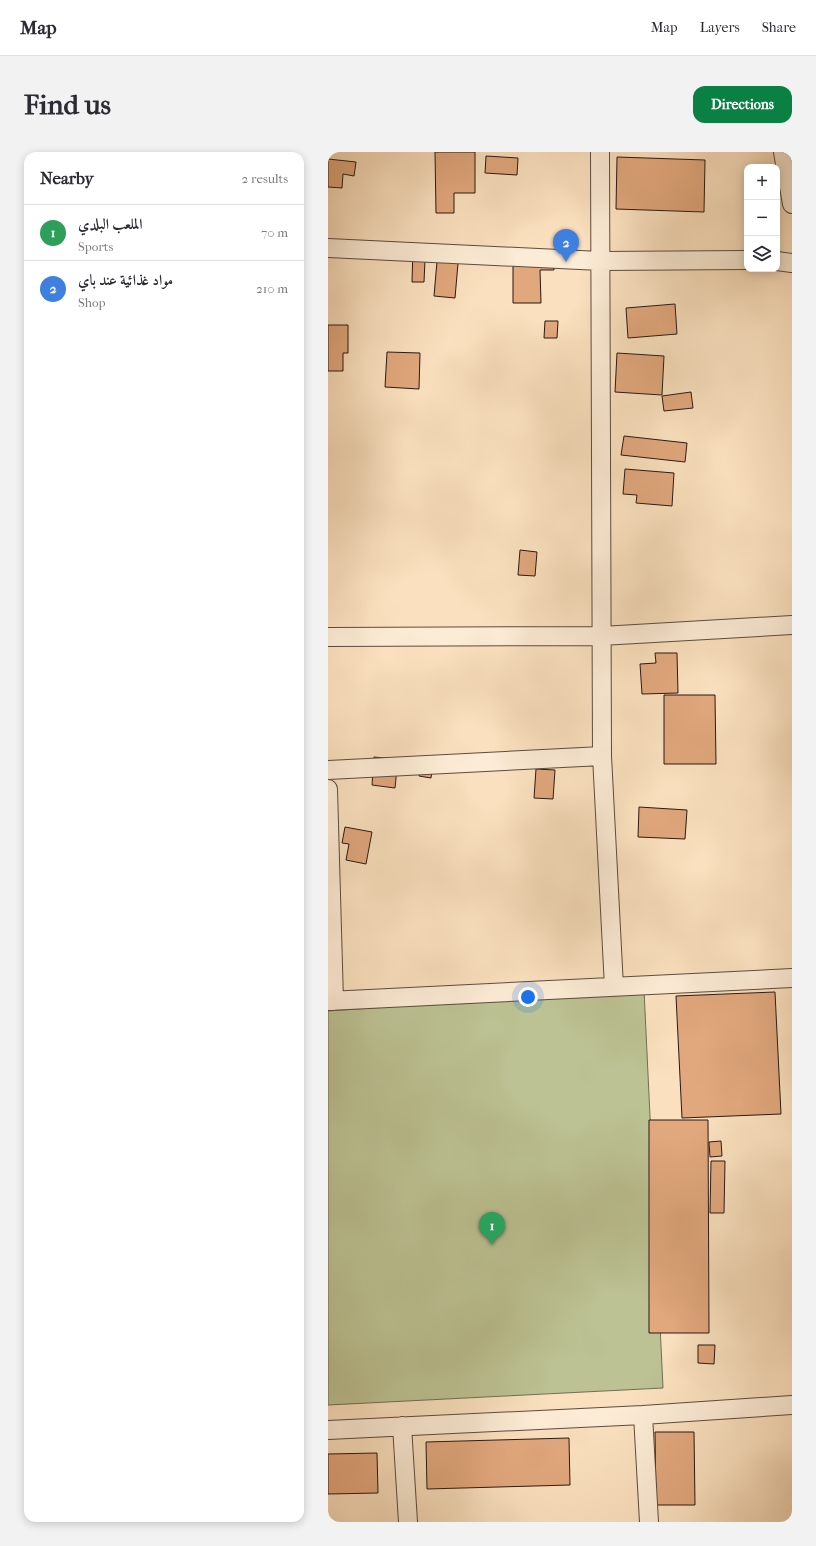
<!DOCTYPE html>
<meta charset="utf-8">
<style>
:root{--surface:#fff;--page:#f2f2f3;--text:#2b2b33;--muted:#7c7c81;--line:#e1e1e2;--accent:#0b8043}
body{margin:0;font-family:"IM FELL French Canon",Amiri,serif;background:var(--page);color:var(--text)}
.controls{position:absolute;right:12px;top:12px;display:grid;overflow:hidden;border-radius:8px;box-shadow:0 2px 10px #0003}
.controls button{width:36px;height:36px;display:grid;place-items:center;padding:0;border:0;border-bottom:1px solid var(--line);background:var(--surface);color:var(--text);font:20px sans-serif}
.you{position:absolute;left:200px;top:845px;width:14px;height:14px;margin:-10px;border:3px solid #fff;border-radius:50%;background:#1a73e8;box-shadow:0 0 0 6px #1a73e833}
.badge{display:grid;place-items:center;width:26px;height:26px;border-radius:50%;background:var(--accent);color:#fff;font-size:13px;font-weight:700}
.pin{position:absolute;translate:-50% -33px;filter:drop-shadow(0 1px 2px #0008)}
.pin::after{content:'';position:absolute;top:21px;width:14px;height:12px;background:inherit;clip-path:polygon(0 0,100% 0,50% 100%)}
.list{margin:0;padding:0;list-style:none}
h2{display:flex;justify-content:space-between;align-items:center;height:52px;margin:0;padding:0 16px;font-size:17px}
h2 small{font-size:13px;font-weight:400;color:var(--muted)}
.list li{display:grid;grid-template-columns:26px 1fr auto;gap:12px;align-items:center;box-sizing:border-box;height:56px;padding:0 16px;border-top:1px solid var(--line)}
.list b{display:block;font-size:15px;white-space:nowrap}
.list p{margin:0;font-size:13px;white-space:nowrap;color:var(--muted)}
.list em{font-size:13px;font-style:normal;color:var(--muted)}
.icon{flex:none;width:22px;height:22px;fill:none;stroke:currentColor;stroke-width:2;stroke-linecap:round;stroke-linejoin:round}
.map{position:relative;flex:none;width:464px;height:1370px;overflow:hidden;border-radius:12px}
header{display:flex;align-items:center;gap:24px;box-sizing:border-box;height:56px;padding:0 20px;background:var(--surface);border-bottom:1px solid var(--line)}
header strong{font-size:19px}
nav{display:flex;gap:22px;margin-inline-start:auto;font-size:14px}
.intro{display:flex;align-items:center;justify-content:space-between;box-sizing:border-box;height:96px;padding:0 24px}
h1{margin:0;font-size:28px}
.button{padding:10px 18px;border-radius:12px;background:var(--accent);color:#fff;font-size:14px;font-weight:700}
main{display:flex;gap:24px;padding:0 24px}
aside{flex:1;background:var(--surface);border-radius:12px;box-shadow:0 2px 10px #0003}
.map>svg:first-child{display:block}
.green{fill:#bcc293;stroke:#726e54}
.building{fill:#e1a77d;stroke:#291914}
.lines{fill:none;stroke-linecap:round;stroke-linejoin:round}
.minor-casing{stroke:#5d4b3e;stroke-width:20}
.minor{stroke:#fcebd5;stroke-width:18}
</style>
<header>
<strong>Map</strong>
<nav><a>Map</a><a>Layers</a><a>Share</a></nav>
</header>
<div class="intro"><h1>Find us</h1><a class="button">Directions</a></div>
<main>
<aside>
<h2>Nearby<small>2 results</small></h2>
<ul class="list">
<li><span class="badge" style="background:#2e9e5b">1</span><div><b>الملعب البلدي</b><p>Sports</p></div><em>70 m</em></li>
<li><span class="badge" style="background:#3f7fe0">2</span><div><b>مواد غذائية عند باي</b><p>Shop</p></div><em>210 m</em></li>
</ul>
</aside>
<div class="map">
<svg width="464" height="1370" viewBox="0 0 464 1370">
<rect width="100%" height="100%" fill="#fae0be"/>
<filter id="stains"><feTurbulence type="fractalNoise" baseFrequency=".005" numOctaves="4"/><feColorMatrix values="0 0 0 0 .2 0 0 0 0 .09 0 0 0 0 .02 0 0 0 .5 -.17"/></filter>
<radialGradient id="worn" r=".72"><stop offset=".6" stop-color="#630" stop-opacity="0"/><stop offset="1" stop-color="#630" stop-opacity=".3"/></radialGradient>
<!-- green -->
<path class="green" d="M316 838 335 1236 0 1253V859Z"/>
<!-- building -->
<path class="building" d="M107 0H147V41H126V61H108Z
M158 4 190 6 189 23 157 21Z
M289 5 377 8 376 60 288 57Z
M0 7 28 10 26 24 15 22 14 36 0 35Z
M85 96 97 108 96 130H84Z
M110 98 131 100 127 146 106 144Z
M185 105H226V118H212L213 151H185Z
M347 152 349 182 300 186 298 156Z
M217 169H230L229 186H216Z
M0 173H20V201H15V219H0Z
M59 200 92 201 91 237 57 235Z
M289 201 336 204 334 243 287 240Z
M363 240 365 256 336 259 334 244Z
M296 284 359 291 357 310 293 303Z
M297 317 346 321 344 354 308 351 309 343 295 342Z
M192 398 209 400 207 424 190 423Z
M327 501H349L350 541 314 542 312 512 328 511Z
M336 543H387L388 612H336Z
M46 605 105 611 103 626 91 624 92 618 69 616 67 636 44 633Z
M208 617 227 618 225 647 206 646Z
M311 655 359 658 357 687 310 685Z
M17 675 44 680 38 712 18 708 21 692 14 691Z
M447 840 453 962 354 966 348 844Z
M321 968H380L381 1181H321Z
M393 989 394 1004 382 1005 381 990Z
M383 1009H397L396 1061H382Z
M370 1193H387L386 1212 370 1211Z
M327 1280H366L367 1353H328Z
M241 1286 242 1333 99 1337 98 1290Z
M49 1301 50 1341 0 1342V1302Z"/>
<g class="lines">
<!-- minor casing -->
<g class="minor-casing">
<path id="minor" d="M272 0 274 604 286 835
M455 0 464 52
M0 96 272 109 419 108
M449 109 464 111
M0 485 273 484 464 473
M0 618 274 604
M0 637 6 849
M0 849 464 826
M315 1263 321 1370
M74 1274 80 1370
M0 1278 315 1263 464 1253"/>
</g>
<!-- minor -->
<use href="#minor" class="minor"/>
</g>
<rect width="100%" height="100%" filter="url(#stains)"/>
<rect width="100%" height="100%" fill="url(#worn)"/>
</svg>
<div class="controls">
<button>+</button>
<button>−</button>
<button><svg class="icon" aria-label="layers" viewBox="0 0 24 24"><path d="M12 4l9 5-9 5-9-5zM3 14l9 5 9-5"/></svg></button>
</div>
<div class="you"></div>
<div class="pin badge" style="left:164px;top:1093px;background:#2e9e5b">1</div>
<div class="pin badge" style="left:238px;top:110px;background:#3f7fe0">2</div>
</div>
</main>
